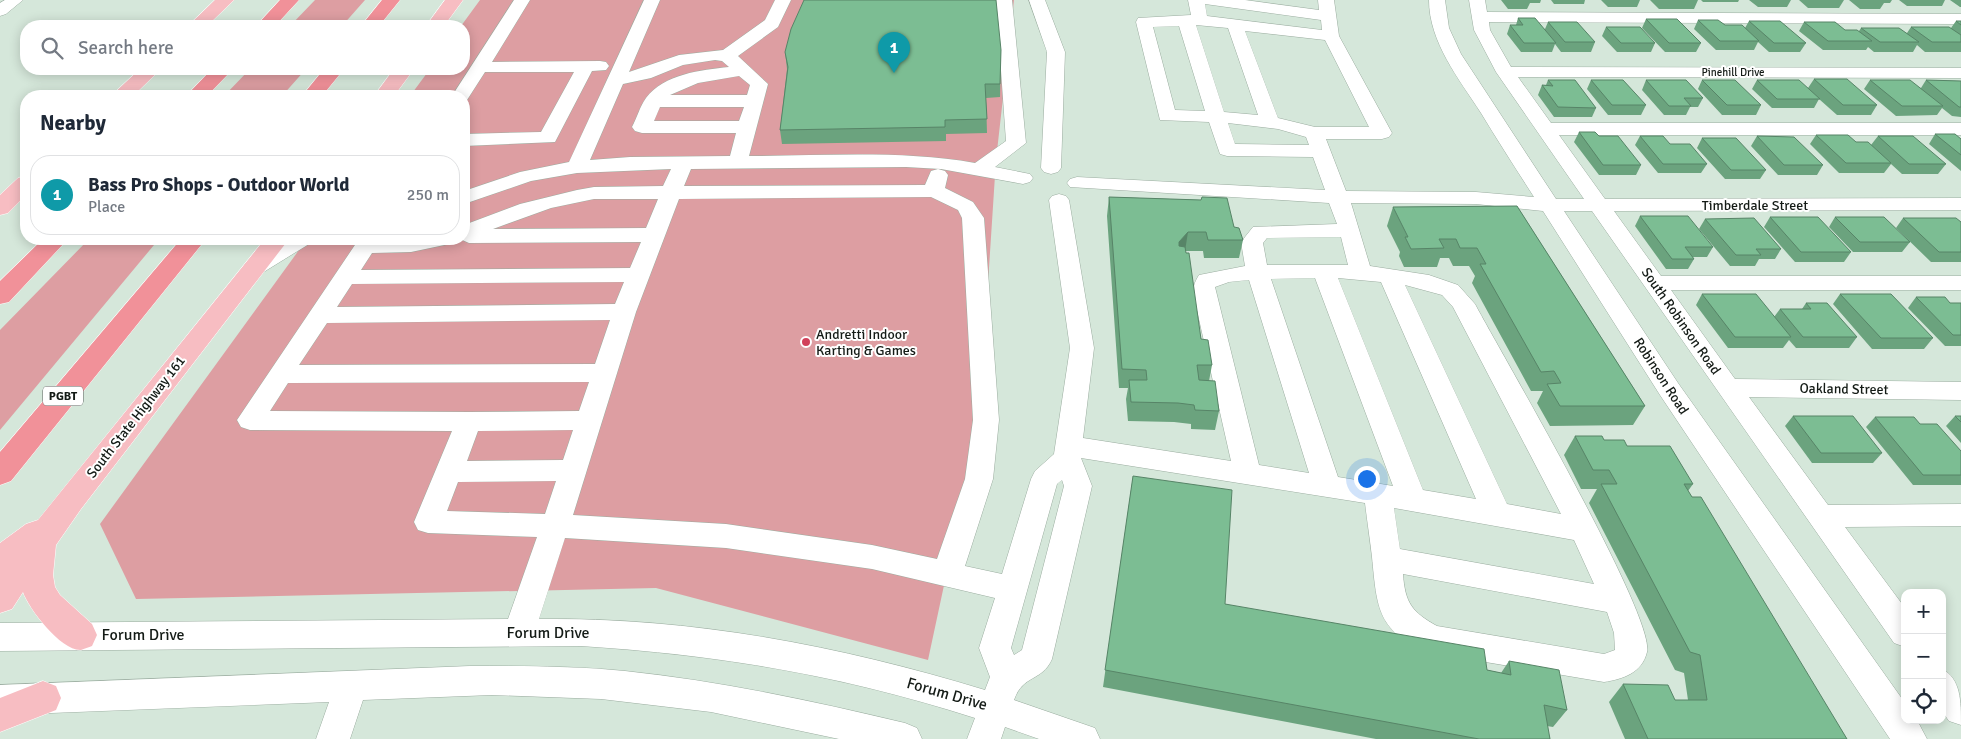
<!DOCTYPE html>
<meta charset="utf-8">
<style>
:root{--surface:#fff;--page:#f6f6f7;--text:#1f2937;--muted:#747a83;--line:#e0e1e3;--accent:#111827}
body{margin:0;font-family:Signika,sans-serif;background:var(--page);color:var(--text)}
.controls{position:absolute;right:15px;bottom:15px;display:grid;overflow:hidden;border-radius:10px;box-shadow:0 2px 12px #0003}
.controls button{width:45px;height:45px;display:grid;place-items:center;padding:0;border:0;border-bottom:1px solid var(--line);background:var(--surface);color:var(--text);font:25px sans-serif}
.you{position:absolute;left:1366px;top:478px;width:18px;height:18px;margin:-12px;border:4px solid #fff;border-radius:50%;background:#1a73e8;box-shadow:0 0 0 8px #1a73e833}
.badge{display:grid;place-items:center;width:32px;height:32px;border-radius:50%;background:var(--accent);color:#fff;font-size:16px;font-weight:700}
.pin{position:absolute;translate:-50% -41px;filter:drop-shadow(0 1px 2px #0008)}
.pin::after{content:'';position:absolute;top:26px;width:18px;height:15px;background:inherit;clip-path:polygon(0 0,100% 0,50% 100%)}
.list{margin:0;padding:0;list-style:none}
h2{display:flex;justify-content:space-between;align-items:center;height:65px;margin:0;padding:0 20px;font-size:21px}
h2 small{font-size:16px;font-weight:400;color:var(--muted)}
.list li{display:grid;grid-template-columns:32px 1fr auto;gap:15px;align-items:center;box-sizing:border-box;height:80px;margin:0 10px 10px;padding:0 10px;border:1px solid var(--line);border-radius:20px}
.list b{display:block;font-size:19px;white-space:nowrap}
.list p{margin:0;font-size:16px;white-space:nowrap;color:var(--muted)}
.list em{font-size:16px;font-style:normal;color:var(--muted)}
.icon{flex:none;width:28px;height:28px;fill:none;stroke:currentColor;stroke-width:2;stroke-linecap:round;stroke-linejoin:round}
.map{position:relative;flex:none;width:1961px;height:739px;overflow:hidden}
.search{position:absolute;background:var(--surface);box-shadow:0 2px 12px #0003;left:20px;top:20px;width:450px;height:55px;display:flex;align-items:center;gap:12px;box-sizing:border-box;padding:0 18px;border-radius:20px;color:var(--muted);font-size:19px}
.panel{position:absolute;background:var(--surface);box-shadow:0 2px 12px #0003;left:20px;top:90px;width:450px;height:155px;border-radius:20px}
.map>svg:first-child{display:block}
.green{fill:#dd9ea2}
.lines{fill:none;stroke-linecap:round;stroke-linejoin:round}
.minor-casing{stroke:#9bada0;stroke-width:1}
.major-casing{stroke:#fff;stroke-width:1}
.highway-casing{stroke:#fff;stroke-width:1}
.minor{fill:#fff;fill-rule:evenodd}
.major{fill:#f7bdc2;fill-rule:evenodd}
.highway{fill:#f19199;fill-rule:evenodd}
.wall{fill:#6ba37e}
.shaded-wall{fill:#578467}
.building{fill:#7cbd93;stroke:#578467}
.poi-dot{fill:#d1415a;stroke:#fff;stroke-width:2}
.labels{text-anchor:middle;dominant-baseline:central;stroke-width:4;stroke-linejoin:round;paint-order:stroke}
.far-street-label{font-size:11px;fill:#141b16;stroke:#fff}
.shield{fill:#fff;stroke:#5a5f5c;stroke-width:1}
.shield-label{font-size:12px;font-weight:bold;fill:#141b16}
.street-label{font-size:14px;fill:#141b16;stroke:#fff}
.poi-label{font-size:14px;fill:#141b16;stroke:#fff;text-anchor:start}
.near-street-label{font-size:16px;fill:#141b16;stroke:#fff}
</style>
<div class="map">
<svg width="1961" height="739" viewBox="0 0 1961 739">
<rect width="100%" height="100%" fill="#d5e7da"/>
<!-- green -->
<path class="green" d="M315 0H365L342 26H290Z
M480 0H1014L996 160 979 422 928 660 656 588 136 599 100 524 307 239H464V96H410L430 69H464V26H461Z
M250 69H306L282 96H224Z
M89 239H159L0 430V330Z"/>
<g class="lines">
<!-- minor casing -->
<g class="minor-casing">
<path id="minor" d="M5 0H23L6 14 0 16V3Z
M514 0H530L492 62 600 61 606 62 609 66 606 70 592 71 555 142 464 146V134L541 132 574 72H485L467 100 464 101V96H452Z
M644 0H660L629 72 679 55 723 50 765 20 775 0H791L778 27 738 56 768 84 749 156C824 156 901 150 975 163L1006 141 996 0H1012L1026 143 995 167 1030 174 1033 178 1030 182 1023 184 941 169 906 167 691 169 684 186 925 185 931 171 938 169 945 171 948 175 945 188 973 202 984 218 999 420 993 479 965 566 1002 574 1031 479 1035 471 1054 454 1070 348 1049 200 1052 196 1059 194 1066 196 1069 200 1094 348 1083 438 1231 461 1194 297C1193 287 1194 283 1199 275L1245 266 1241 242 1253 227 1337 224 1329 203 1070 187 1067 183 1070 179 1077 177 1325 190 1313 157 1227 156 1220 154 1209 122 1160 120 1136 22 1138 18 1191 15 1188 0H1245L1319 10 1318 0H1334L1339 36 1392 133 1389 137 1382 139H1326L1346 191 1476 192 1534 197C1516 169 1498 141 1481 113 1459 79 1429 42 1429 0H1445L1449 28 1461 54 1556 199H1584L1496 72 1474 30 1469 0H1485L1487 12 1961 14V24L1489 22 1490 30 1511 67 1961 68V78L1518 77 1551 123H1961V135H1559L1605 199 1961 198V210L1614 211 1661 276H1961V290H1671L1735 379 1961 382V400L1749 397 1828 505 1961 504V526L1845 527 1905 608V647L1894 643 1592 211H1564L1678 383 1905 703V720H1917L1927 739H1890L1660 395 1543 211 1476 204 1351 203 1370 266 1429 275 1458 285 1475 304C1501 353 1655 615 1647 652 1642 673 1623 679 1604 682L1432 653C1377 633 1377 608 1372 557 1370 539 1367 521 1365 503L1081 458 1092 486 1052 659C1042 682 1023 674 1014 700L1095 728 1100 739H1039L1005 727 1001 739H967L975 718C841 675 720 655 581 646L0 651V623L508 619 537 537 428 533 418 530 414 522 452 431 250 430 241 427 237 420 359 239H452L449 244 411 252 372 253 361 270 630 268 641 242 469 243 460 239H464V225L520 204 577 190 594 187 663 186 671 169 577 173 531 181 464 204V191L520 172 569 162ZM1205 4 1321 20 1322 30 1207 16ZM1196 25 1228 28 1258 115 1224 112ZM1179 26 1205 111 1175 110 1153 27ZM1245 31 1325 40 1369 127H1315L1278 118ZM715 60 722 61 729 67C701 70 664 74 646 98 640 106 637 118 632 127L635 131 642 133H736L730 156 630 157 590 160 623 84 651 78 683 65ZM739 76 750 85 747 95H670L698 83ZM660 107H744L739 121H654ZM1228 123 1278 129 1306 137 1309 145 1235 144ZM931 197 958 210 962 218 973 420 965 479 937 559 872 545 726 524 573 515 636 312 679 199ZM594 199H658L646 228 493 229 551 208ZM1341 237 1348 265H1267L1263 243 1267 238ZM1315 278 1393 486 1338 477 1271 279ZM1338 278 1381 282 1476 499 1423 490ZM1249 280 1309 473 1259 465 1215 287 1229 282ZM624 282 615 304 337 307 352 284ZM1405 285 1442 295 1453 307 1561 514 1507 504ZM610 320 595 364 299 365 327 323ZM589 382 579 411 469 412 270 411 288 383ZM573 430 563 460 467 461 478 431ZM1062 480 1064 486 1022 650 1014 655 1011 648 1057 484ZM556 481 545 514 447 511 458 482ZM1394 508 1574 540 1594 584 1400 549ZM565 538 726 548 872 569 995 598 979 648 990 677 985 690C841 646 691 617 539 619ZM1403 574 1607 612 1614 633 1615 650 1604 654 1437 626C1412 612 1405 603 1403 574Z
M1029 0H1045L1065 52 1061 168 1058 172 1051 174 1044 172 1041 168 1047 52Z
M286 239H312L309 244 262 273 254 275 246 273 243 268 246 263Z
M470 666C522 666 574 666 625 671 720 681 813 701 905 723L917 728 922 739H839L711 712 601 699 492 695 363 700 350 739H316L329 702 0 715V685Z
M1942 669C1961 679 1961 701 1961 725L1949 721 1942 711Z"/>
</g>
<!-- major casing -->
<g class="major-casing">
<path id="major" d="M215 0H234L207 26H188Z
M445 0H463L444 26H426Z
M140 69H161L133 96H111Z
M394 69H414L394 96H374Z
M26 176V195L8 213 0 215V195L18 178Z
M265 239H289L81 509 56 545 53 575 55 587 60 595 92 624 97 635 92 646C89 647 84 649 81 650 61 651 29 609 23 592L12 609 0 613V543L26 524 38 520Z
M43 681 56 686 61 698 56 710 0 732V698Z"/>
</g>
<!-- highway casing -->
<g class="highway-casing">
<path id="highway" d="M280 0H299L275 26H256Z
M382 0H400L379 26H361Z
M212 69H233L207 96H186Z
M324 69H344L322 96H302Z
M43 239H68L9 302 0 304V281Z
M181 239H206L11 481 0 485V452Z"/>
</g>
<!-- minor -->
<use href="#minor" class="minor"/>
<!-- major -->
<use href="#major" class="major"/>
<!-- highway -->
<use href="#highway" class="highway"/>
</g>
<!-- wall -->
<path class="wall" d="M1501 0H1541L1540 3H1530L1527 9H1508Z
M1551 0H1585L1584 4H1554Z
M1601 0H1640L1637 7H1608Z
M1650 0H1698L1694 9H1659Z
M1701 0H1739L1738 2H1703Z
M1749 0H1791L1787 7H1758Z
M1799 0H1844L1839 8H1808Z
M1849 0H1892L1890 3H1884L1880 9H1860Z
M1899 0H1945L1942 6H1907Z
M1950 0H1961V7H1960Z
M1518 18 1545 29 1548 22 1595 42 1591 52H1561L1555 44 1552 52H1521L1507 34 1510 25H1516Z
M1646 19 1701 43 1696 52H1665L1642 28Z
M1698 20 1725 25 1745 28 1749 21 1806 43 1800 52H1769L1758 42 1754 50H1716L1694 29Z
M1956 21H1961V52H1925L1917 45 1913 52H1874L1868 47 1866 50H1823L1799 31 1804 22 1845 30 1859 31 1861 28 1907 33 1911 27 1951 28Z
M1606 27 1655 43 1651 52H1617L1602 36Z
M1001 50 1000 97 986 98 987 133 946 134V141L782 144 780 130 787 69 785 52Z
M1814 79 1877 105 1871 115H1837L1819 99 1814 108H1772L1752 89 1757 80 1808 88Z
M1548 80 1596 108 1592 117H1554L1538 95 1542 85H1546Z
M1591 80 1646 105 1641 115H1608L1587 89Z
M1646 80 1703 98 1698 107H1690L1686 115H1664L1642 90Z
M1702 80 1761 105 1756 115H1722L1698 89Z
M1870 80 1921 88 1926 80 1961 81V117L1952 116 1942 108 1937 115 1896 116 1864 89Z
M1579 132 1599 136 1641 165 1636 175H1599L1574 142Z
M1935 134 1961 139V171L1929 144Z
M1816 135 1871 145 1878 136 1946 164 1938 174H1902L1891 164 1884 173H1839L1810 144Z
M1640 136 1670 144 1707 164 1701 173H1658L1635 145Z
M1757 136 1823 165 1817 175H1778L1751 146Z
M1702 138 1766 170 1760 179H1725L1697 148Z
M1109 197 1201 200 1234 227 1243 240 1239 258H1204L1203 251H1185L1201 339 1212 365 1209 381 1219 411 1215 430 1191 429V424L1174 422 1128 421 1126 399 1128 388H1119L1107 216Z
M1517 206 1645 406 1633 425 1550 426 1537 403 1543 391H1531L1472 283 1475 276 1469 266H1453L1449 258H1440L1437 267H1404L1399 256 1400 252 1387 226 1393 207Z
M1640 216 1713 247 1707 257H1693L1694 259 1688 269H1666L1635 226Z
M1770 217 1851 252 1844 262H1795L1764 227Z
M1835 217 1910 242 1902 252H1853L1829 227Z
M1903 218 1961 222V262H1931L1896 228Z
M1705 219 1781 249 1775 259H1759L1755 266H1730L1699 229Z
M1702 294 1774 317 1780 309H1802L1806 303 1857 337 1849 348H1796L1789 340 1783 348H1728L1696 305Z
M1840 294 1933 338 1924 349H1872L1833 304Z
M1916 297 1950 303H1961V346H1945L1908 308Z
M1793 416 1882 453 1873 463H1812L1785 426Z
M1955 416H1961V443L1946 426Z
M1875 417 1920 424 1961 451V485H1913L1866 427Z
M1575 436 1604 440 1627 446 1693 484 1688 491 1847 739H1625L1609 702 1623 684 1675 700H1688L1684 673 1675 670 1589 503 1597 489H1581L1564 455Z
M1133 476 1225 604 1487 670 1501 673 1509 661 1567 710 1553 727 1547 726 1550 739H1376L1103 687Z"/>
<!-- shaded-wall -->
<path class="shaded-wall" d="M1188 232 1185 251 1176 260 1179 242Z"/>
<!-- building -->
<path class="building" d="M804 0H996L1001 50 1000 84H985L987 119 945 120V127L780 130 788 67 785 52 791 29Z
M1518 18H1535L1556 43H1524L1510 25H1523Z
M1646 19H1677L1701 43H1669Z
M1698 20H1718L1725 25H1742L1759 41H1720Z
M1749 21H1780L1806 43H1774Z
M1956 21H1961V25Z
M1548 22H1577L1595 42H1565Z
M1804 22H1835L1845 30H1857L1872 41H1828Z
M1606 27H1640L1655 43H1621Z
M1911 27H1949L1961 35V42H1932Z
M1861 28H1899L1919 42H1880Z
M1814 79H1847L1877 105H1843Z
M1548 80H1575L1596 108 1558 107 1542 85 1553 86Z
M1591 80H1623L1646 105H1612Z
M1646 80H1686L1703 98H1684L1691 106H1669Z
M1702 80H1735L1761 105H1727Z
M1757 80H1799L1820 99H1777Z
M1870 80H1910L1943 106H1902Z
M1926 80 1961 81V107H1959Z
M1579 132H1595L1599 136H1618L1641 165H1603Z
M1935 134H1955L1961 139V155Z
M1816 135H1848L1856 142H1868L1891 163H1846Z
M1640 136H1663L1670 144H1690L1707 164H1663Z
M1757 136 1794 137 1823 165H1784Z
M1878 136H1913L1946 164H1909Z
M1702 138H1736L1766 170H1731Z
M1109 197 1201 200 1202 197 1227 198 1234 227 1239 228 1243 240H1208L1206 232H1188L1179 242V246L1185 247 1186 253H1189L1201 339 1208 340 1212 365H1197L1199 380 1215 381 1219 411 1195 410 1194 405 1178 403 1131 402 1129 380H1147L1146 370 1122 369Z
M1517 206 1645 406H1560L1547 384 1561 383 1554 371 1541 372 1480 264H1486L1477 248H1460L1456 239H1439L1444 248 1411 249 1405 237H1408L1393 207Z
M1640 216H1688L1713 247H1685L1694 259H1672Z
M1770 217H1818L1851 252H1801Z
M1835 217H1884L1910 242H1860Z
M1754 218 1781 249H1756L1761 255H1736L1705 219Z
M1903 218H1956L1961 222V252H1939Z
M1702 294H1756L1791 337H1735Z
M1840 294H1891L1933 338H1881Z
M1916 297H1945L1950 303H1961V335H1953Z
M1806 303H1827L1857 337H1803L1780 309H1811Z
M1793 416H1853L1882 453H1821Z
M1955 416H1961V422Z
M1875 417H1914L1920 424H1937L1961 451V475H1923Z
M1575 436H1602L1604 440H1624L1627 446H1670L1693 484H1684L1692 497H1701L1847 739H1648L1623 684 1668 685 1675 700H1707L1700 655 1690 652 1601 484H1617L1609 470H1593Z
M1133 476 1232 490 1225 604 1484 649 1487 670 1511 675 1509 661 1559 670 1567 710 1544 705 1550 739H1479L1105 670Z"/>
<!-- markers -->
<circle class="poi-dot" cx="806" cy="342" r="5"/>
<g class="labels">
<!-- far-street labels -->
<g class="far-street-label">
<text x="1733" y="72">Pinehill Drive</text>
</g>
<!-- shield labels -->
<rect class="shield" x="43" y="386.5" width="40" height="19" rx="4"/>
<g class="shield-label">
<text x="63" y="396">PGBT</text>
</g>
<!-- street labels -->
<g class="street-label">
<text x="1755" y="205">Timberdale Street</text>
<text transform="translate(1681 321) rotate(55)">South Robinson Road</text>
<text transform="translate(1661 376) rotate(57)">Robinson Road</text>
<text transform="translate(1844 389) rotate(1)">Oakland Street</text>
<text transform="translate(136 417) rotate(-52)">South State Highway 161</text>
</g>
<!-- poi labels -->
<g class="poi-label">
<text x="816" y="334">Andretti Indoor<tspan x="816" dy="16">Karting &amp; Games</tspan></text>
</g>
<!-- near-street labels -->
<g class="near-street-label">
<text x="548" y="633">Forum Drive</text>
<text x="143" y="635">Forum Drive</text>
<text transform="translate(947 694) rotate(16)">Forum Drive</text>
</g>
</g>
</svg>
<div class="controls">
<button>+</button>
<button>−</button>
<button><svg class="icon" aria-label="locate" viewBox="0 0 24 24"><circle cx="12" cy="12" r="6"/><path d="M12 2v4M12 18v4M2 12h4M18 12h4"/></svg></button>
</div>
<div class="you"></div>
<div class="pin badge" style="left:894px;top:73px;background:#0f9aa8">1</div>
<div class="search"><svg class="icon" aria-label="search" viewBox="0 0 24 24"><circle cx="10" cy="10" r="6"/><path d="M15 15l6 6"/></svg>Search here</div>
<section class="panel">
<h2>Nearby<small></small></h2>
<ul class="list">
<li><span class="badge" style="background:#0f9aa8">1</span><div><b>Bass Pro Shops - Outdoor World</b><p>Place</p></div><em>250 m</em></li>
</ul>
</section>
</div>
